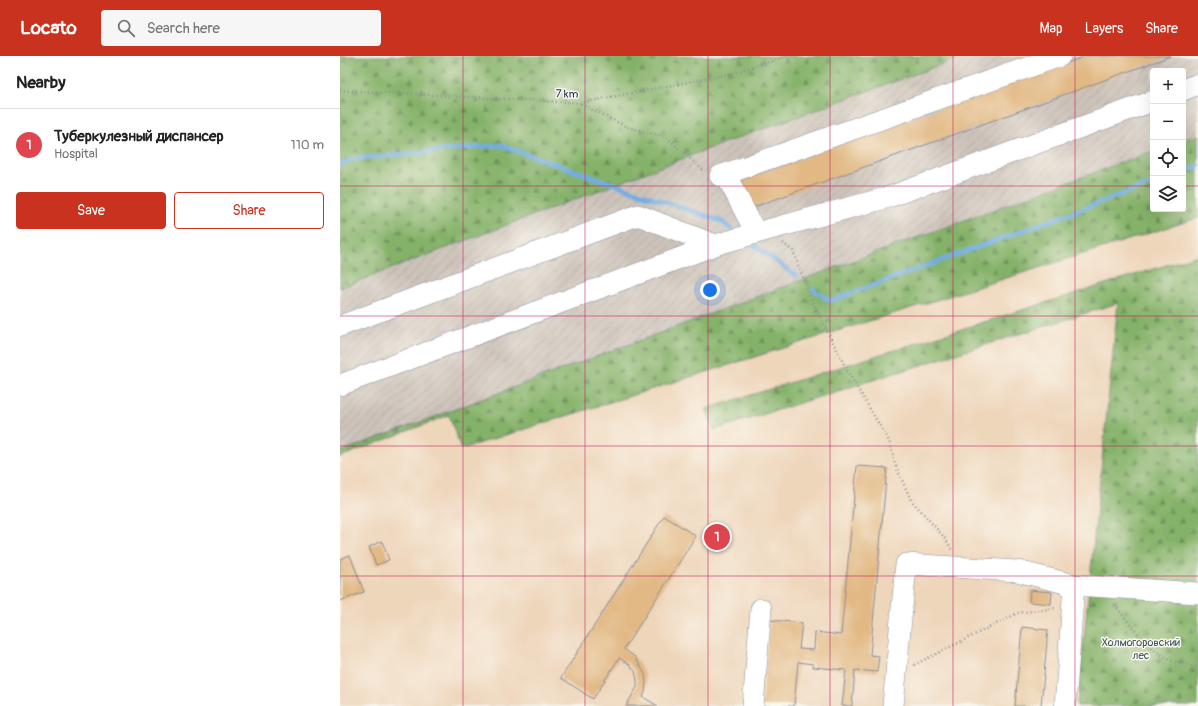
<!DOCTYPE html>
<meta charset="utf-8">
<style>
:root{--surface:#fff;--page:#f6f6f6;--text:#222;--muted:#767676;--line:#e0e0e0;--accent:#c8321e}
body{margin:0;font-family:Pangolin,sans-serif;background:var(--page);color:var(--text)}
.controls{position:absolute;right:12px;top:12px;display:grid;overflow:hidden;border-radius:4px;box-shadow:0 4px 16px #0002}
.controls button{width:36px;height:36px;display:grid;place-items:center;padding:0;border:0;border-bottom:1px solid var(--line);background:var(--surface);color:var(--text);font:20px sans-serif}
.you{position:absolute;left:370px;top:234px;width:14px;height:14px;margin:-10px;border:3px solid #fff;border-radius:50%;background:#1a73e8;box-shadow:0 0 0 6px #1a73e833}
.badge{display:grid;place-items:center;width:26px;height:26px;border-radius:50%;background:var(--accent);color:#fff;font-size:13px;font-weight:700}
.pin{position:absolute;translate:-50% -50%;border:2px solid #fff;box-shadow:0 1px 4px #0006}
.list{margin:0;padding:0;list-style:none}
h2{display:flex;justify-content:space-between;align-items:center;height:52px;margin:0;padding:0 16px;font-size:17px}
h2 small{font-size:13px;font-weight:400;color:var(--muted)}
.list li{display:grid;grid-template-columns:26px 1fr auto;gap:12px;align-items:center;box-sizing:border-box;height:72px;padding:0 16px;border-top:1px solid var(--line)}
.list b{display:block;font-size:15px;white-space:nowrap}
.list p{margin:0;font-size:13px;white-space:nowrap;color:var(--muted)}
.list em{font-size:13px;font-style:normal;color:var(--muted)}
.actions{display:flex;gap:8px;padding:12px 16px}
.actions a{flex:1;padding:9px 0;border:1px solid var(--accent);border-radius:4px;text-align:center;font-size:14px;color:var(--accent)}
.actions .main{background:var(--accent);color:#fff}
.icon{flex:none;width:22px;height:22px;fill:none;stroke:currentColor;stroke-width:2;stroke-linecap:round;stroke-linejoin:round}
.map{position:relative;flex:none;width:858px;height:650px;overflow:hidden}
header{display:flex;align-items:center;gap:24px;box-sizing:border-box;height:56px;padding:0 20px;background:var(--accent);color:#fff}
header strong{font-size:19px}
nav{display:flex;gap:22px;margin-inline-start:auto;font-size:14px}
.search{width:280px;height:36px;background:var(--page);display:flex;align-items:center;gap:10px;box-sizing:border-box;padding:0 14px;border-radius:4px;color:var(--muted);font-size:15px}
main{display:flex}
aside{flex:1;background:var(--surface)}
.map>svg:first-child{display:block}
.built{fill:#eed6bb}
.industrial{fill:url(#industrial-furrows)}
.forest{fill:url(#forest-firs);stroke:#507064}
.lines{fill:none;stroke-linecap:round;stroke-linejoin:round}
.stream{stroke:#72ade3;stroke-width:4.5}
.building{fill:#e2b985}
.minor-casing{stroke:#898e9a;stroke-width:22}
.path{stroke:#898e9a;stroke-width:2.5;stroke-dasharray:1 3;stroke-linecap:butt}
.minor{stroke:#fff;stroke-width:21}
.grid{fill:none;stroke:#c2185b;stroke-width:1;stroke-opacity:0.55}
.labels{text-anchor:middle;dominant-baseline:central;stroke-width:3;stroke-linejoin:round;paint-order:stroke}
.street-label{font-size:11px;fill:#1b2f5e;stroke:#fbf7ec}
.park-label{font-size:11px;fill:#3e5765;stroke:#fbf7ec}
</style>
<header>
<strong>Locato</strong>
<div class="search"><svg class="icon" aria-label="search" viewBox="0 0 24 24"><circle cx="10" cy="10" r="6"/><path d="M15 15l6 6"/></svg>Search here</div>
<nav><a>Map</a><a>Layers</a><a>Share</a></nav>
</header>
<main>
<aside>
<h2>Nearby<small></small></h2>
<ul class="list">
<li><span class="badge" style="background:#e0444e">1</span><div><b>Туберкулезный диспансер</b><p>Hospital</p></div><em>110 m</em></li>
</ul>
<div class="actions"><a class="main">Save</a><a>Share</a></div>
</aside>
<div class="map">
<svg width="858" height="650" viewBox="0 0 858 650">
<defs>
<pattern id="industrial-furrows" width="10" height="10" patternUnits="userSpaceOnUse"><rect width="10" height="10" fill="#ccc2b9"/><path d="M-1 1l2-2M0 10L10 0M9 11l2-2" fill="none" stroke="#afa7a1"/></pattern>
<pattern id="forest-firs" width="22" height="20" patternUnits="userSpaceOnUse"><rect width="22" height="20" fill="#85b269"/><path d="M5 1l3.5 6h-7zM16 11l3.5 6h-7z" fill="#6c915a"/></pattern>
</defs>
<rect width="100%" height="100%" fill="#fbf7ec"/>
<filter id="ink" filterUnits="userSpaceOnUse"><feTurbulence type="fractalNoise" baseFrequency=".025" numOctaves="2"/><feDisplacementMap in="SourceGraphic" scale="8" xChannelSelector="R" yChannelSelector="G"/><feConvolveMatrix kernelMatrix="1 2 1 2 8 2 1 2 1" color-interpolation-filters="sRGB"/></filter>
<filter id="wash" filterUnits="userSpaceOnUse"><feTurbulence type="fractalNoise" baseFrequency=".012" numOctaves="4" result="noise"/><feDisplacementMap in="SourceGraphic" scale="16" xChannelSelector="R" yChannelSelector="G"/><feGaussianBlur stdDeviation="0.9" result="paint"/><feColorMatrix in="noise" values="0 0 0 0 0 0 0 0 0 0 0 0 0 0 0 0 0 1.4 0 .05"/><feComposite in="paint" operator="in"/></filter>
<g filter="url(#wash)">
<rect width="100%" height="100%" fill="#f7ecd7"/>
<!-- built -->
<path class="built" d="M858 162V199L366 353 374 374 779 246 737 650H0V401L109 359 121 393Z"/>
<!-- industrial -->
<path class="industrial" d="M625 0H858V79L843 84V15H813V95L494 212 0 396V231L392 84Z"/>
<!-- forest -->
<path class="forest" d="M0 0H625L392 84 0 232Z
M858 79V162L121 393 109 359 0 401V396L494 212 813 95V153H843V84Z
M858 199V650H737L778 247 374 374 366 353Z"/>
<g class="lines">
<!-- stream -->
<path class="stream" d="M0 109 12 103 160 89 381 165 391 173
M843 116 858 110
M414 189 456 220
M473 233 490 245 813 127"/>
</g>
<g id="blocks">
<!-- building -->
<path class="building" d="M746 0H831L411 152 401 124Z
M517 410 547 412 530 599 539 600 537 616 515 614 512 650H502L506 614 473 611V608L458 606 454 650H422L430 564 462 567 459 593 474 594 475 576 501 579Z
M324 460 356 480 284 593 295 601 305 618 306 626 305 636 303 641 318 650H286L297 631V624L295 615 289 608 279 602 253 643 221 622Z
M42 485 49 504 36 509 29 491Z
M10 499 24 536 0 545V503Z
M690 534 712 536 711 548 689 546Z
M682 571 708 574 701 650H675Z"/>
</g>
</g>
<g filter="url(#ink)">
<use href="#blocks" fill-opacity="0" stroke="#898e9a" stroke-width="1"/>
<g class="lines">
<!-- minor casing -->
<g class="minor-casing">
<path id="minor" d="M843 34 858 28
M386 119 416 177
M380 120 720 0
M0 270 298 159 375 189
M0 329 375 189 427 174 549 141 813 45
M413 650 421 553
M553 650 566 508 677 515 734 529 858 537
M725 650 734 529"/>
</g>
<!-- path -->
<path class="path" d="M0 34 241 47 389 18 448 0
M241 48 287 71 326 81 364 115
M443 187 453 195 471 243 508 316 549 385 556 411 571 444 604 481 612 494
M775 549C791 569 807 593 831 604 839 608 849 609 858 612
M574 609 678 557 716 552"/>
<!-- minor -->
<use href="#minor" class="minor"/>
</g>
</g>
<!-- grid -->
<path class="grid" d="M123 0V650M245 0V650M368 0V650M490 0V650M613 0V650M735 0V650M0 130H813M843 130H858M0 260H858M0 390H858M0 520H858"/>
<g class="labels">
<!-- street labels -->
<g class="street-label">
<text transform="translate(227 38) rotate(2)">7 km</text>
</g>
<!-- park labels -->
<g class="park-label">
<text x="801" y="586">Холмогоровский<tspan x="801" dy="13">лес</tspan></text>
</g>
</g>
</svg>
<div class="controls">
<button>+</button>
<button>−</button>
<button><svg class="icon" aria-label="locate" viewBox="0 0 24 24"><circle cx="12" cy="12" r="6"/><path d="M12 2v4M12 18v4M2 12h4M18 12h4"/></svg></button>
<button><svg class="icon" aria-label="layers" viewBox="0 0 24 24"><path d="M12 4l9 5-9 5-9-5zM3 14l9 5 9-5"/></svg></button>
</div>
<div class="you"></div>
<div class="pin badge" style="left:377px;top:481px;background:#e0444e">1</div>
</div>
</main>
